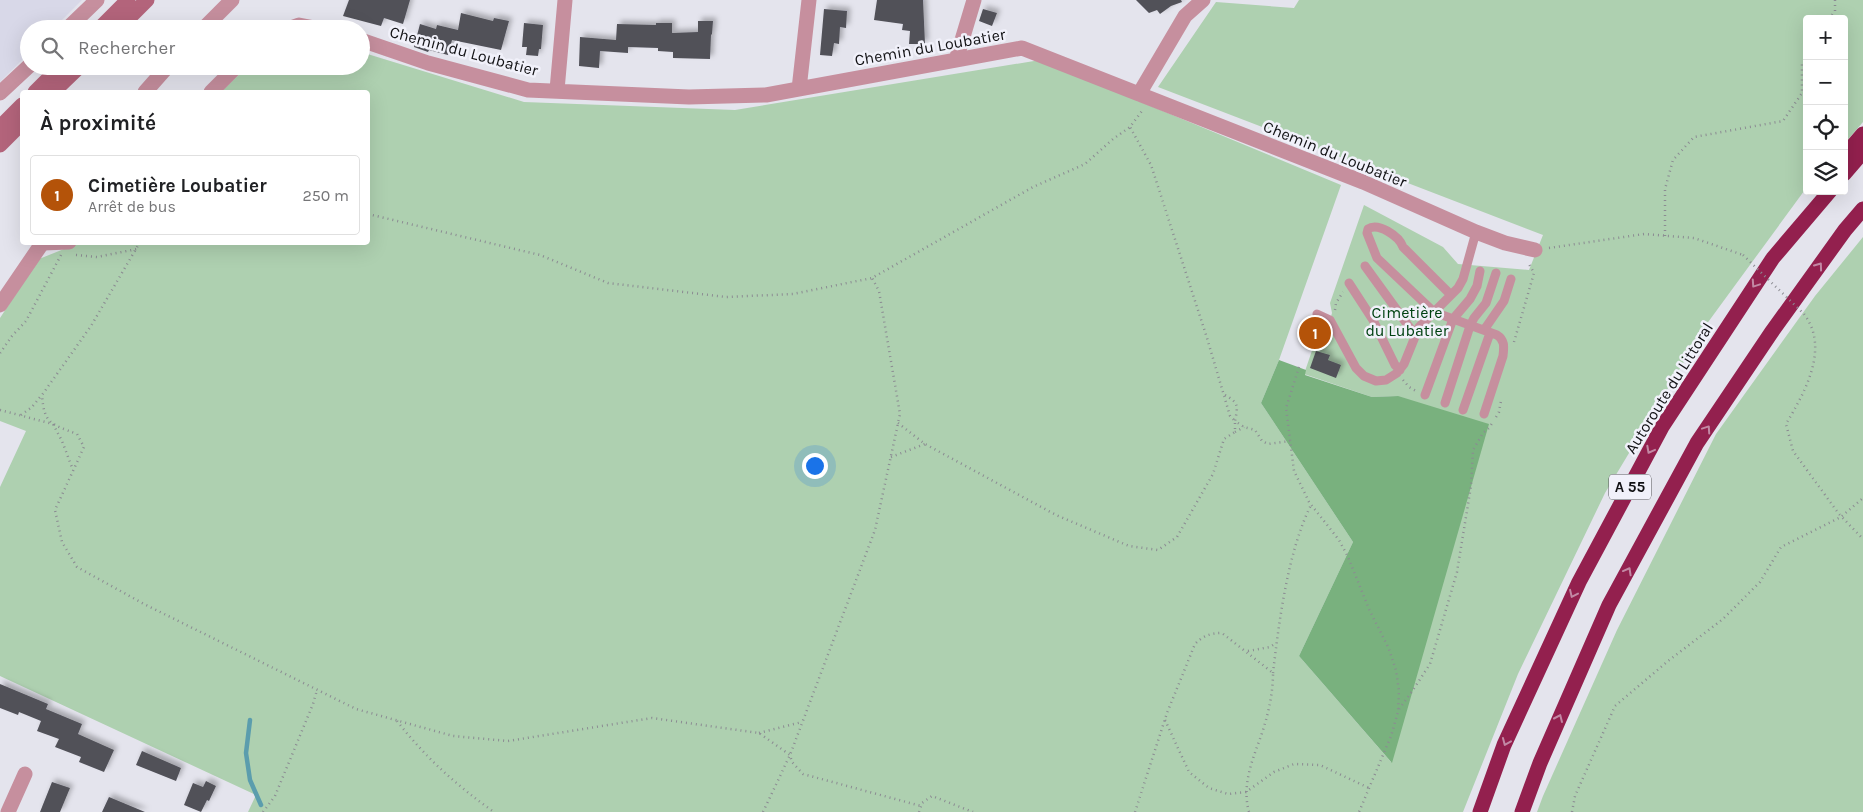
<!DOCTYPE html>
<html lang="fr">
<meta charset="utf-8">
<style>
:root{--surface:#fff;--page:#f6f6f6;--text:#202124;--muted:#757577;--line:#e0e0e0;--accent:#b45309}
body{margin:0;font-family:Karla,sans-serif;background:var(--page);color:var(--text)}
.controls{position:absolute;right:15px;top:15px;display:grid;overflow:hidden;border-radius:5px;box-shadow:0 5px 20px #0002}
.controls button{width:45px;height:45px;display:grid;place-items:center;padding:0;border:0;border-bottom:1px solid var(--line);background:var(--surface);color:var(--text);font:25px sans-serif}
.you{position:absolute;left:814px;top:465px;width:18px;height:18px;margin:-12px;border:4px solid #fff;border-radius:50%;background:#1a73e8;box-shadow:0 0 0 8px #1a73e833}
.badge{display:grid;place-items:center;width:32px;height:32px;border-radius:50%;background:var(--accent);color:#fff;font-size:16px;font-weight:700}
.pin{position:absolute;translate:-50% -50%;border:2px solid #fff;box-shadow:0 1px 5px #0006}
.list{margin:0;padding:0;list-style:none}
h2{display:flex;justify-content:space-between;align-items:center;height:65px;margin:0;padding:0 20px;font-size:21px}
h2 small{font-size:16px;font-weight:400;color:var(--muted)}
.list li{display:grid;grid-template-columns:32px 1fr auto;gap:15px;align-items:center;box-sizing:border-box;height:80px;margin:0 10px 10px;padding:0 10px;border:1px solid var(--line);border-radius:5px}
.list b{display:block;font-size:19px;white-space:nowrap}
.list p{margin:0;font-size:16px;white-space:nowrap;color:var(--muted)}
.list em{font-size:16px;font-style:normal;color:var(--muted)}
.icon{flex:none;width:28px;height:28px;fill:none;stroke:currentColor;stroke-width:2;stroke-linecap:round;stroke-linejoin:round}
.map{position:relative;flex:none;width:1863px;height:812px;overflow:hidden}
.search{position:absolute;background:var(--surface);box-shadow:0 5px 20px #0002;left:20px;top:20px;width:350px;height:55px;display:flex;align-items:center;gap:12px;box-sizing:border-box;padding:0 18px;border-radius:28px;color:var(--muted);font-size:19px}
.panel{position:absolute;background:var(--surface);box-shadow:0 5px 20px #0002;left:20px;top:90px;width:350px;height:155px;border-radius:5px}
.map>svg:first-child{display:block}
.built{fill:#d8d8e8}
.green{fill:#aed0b0}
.forest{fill:#79b17e}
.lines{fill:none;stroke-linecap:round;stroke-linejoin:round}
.stream{stroke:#5b9dad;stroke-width:4.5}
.building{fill:#515159;filter:url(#shadow)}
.path{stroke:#8b8b92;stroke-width:2.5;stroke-dasharray:1 4;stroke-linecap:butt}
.service{stroke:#c68f9e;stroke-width:9}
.minor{stroke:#c68f9e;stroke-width:15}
.tertiary{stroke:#c68f9e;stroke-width:15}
.secondary{stroke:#b3647b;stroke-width:15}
.motorway{stroke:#93204e;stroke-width:15}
.path-bridge{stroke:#8b8b92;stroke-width:2.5;stroke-dasharray:1 4;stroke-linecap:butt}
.oneway{stroke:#c288a4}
.labels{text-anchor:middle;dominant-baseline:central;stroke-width:5;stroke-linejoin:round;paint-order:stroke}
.shield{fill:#f1f1fa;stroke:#545459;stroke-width:1}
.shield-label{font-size:15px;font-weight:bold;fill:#111114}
.street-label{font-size:16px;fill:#111114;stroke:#f1f1fa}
.park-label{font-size:16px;fill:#004212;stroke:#f1f1fa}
</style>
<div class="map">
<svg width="1863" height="812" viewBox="0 0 1863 812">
<defs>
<filter id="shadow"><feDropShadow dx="3.5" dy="-3.5" stdDeviation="2.5" flood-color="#0004"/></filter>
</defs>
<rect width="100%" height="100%" fill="#e4e4ed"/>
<!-- built -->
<path class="built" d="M0 0H82L53 29H29V53L0 82Z"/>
<!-- green -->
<path class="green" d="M1299 0H1863V122L1844 144V19H1807V187L1706 325 1605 493 1518 674 1463 812H248L256 795 0 676V487L26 431 0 421V318L39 259 74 245 76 242H368V92H221L248 66H361V52L524 102 735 110 1040 60 1341 185 1279 360 1261 403 1353 542 1299 656 1391 762 1398 396 1372 397 1304 374 1318 333 1327 326 1330 320 1332 313 1330 303 1364 205 1443 247 1458 264 1529 270 1543 235 1158 87 1216 2 1294 8Z
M1863 237V812H1537L1543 796 1617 630 1716 434 1815 296Z"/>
<!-- forest -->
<path class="forest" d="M1279 360 1306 370 1305 375 1372 397 1398 396 1489 424 1392 763 1299 656 1353 542 1261 403Z"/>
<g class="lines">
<!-- stream -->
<path class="stream" d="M250 720 246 753 250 780 261 805"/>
</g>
<!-- building -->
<path class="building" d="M349 0H410L403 24 384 18 381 26 343 16Z
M877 0H923L925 44H909L910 31 902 30 903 24 874 20Z
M1136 0H1181L1182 2 1171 6 1160 14 1157 10 1149 13Z
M824 9 847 11 846 28 840 27 839 44 834 43 832 56 820 55Z
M983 9 997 13 992 26 979 21Z
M461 13 493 21 494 18 509 21 501 50 452 40 448 55 429 50 428 52 414 47 420 24 436 29 437 25 458 30Z
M698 21H713L712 34 711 35 710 59 673 58V52L658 51V48L628 47V53L600 51 599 68 579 66 580 37 616 40 617 24 656 25V23H672V33L698 32Z
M524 23 543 25 541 49H539L538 56 526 55 527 47H522Z
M1316 351 1330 355 1328 360 1341 365 1336 378 1310 368Z
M0 684 48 704 46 709 82 724 78 734 114 750 104 772 79 762 81 757 55 747 59 739 37 731 41 721 19 712 18 715 0 708Z
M142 751 181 768 176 781 136 765Z
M206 781 216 786 209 801 207 800 201 812 184 805 193 783 203 787Z
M52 782 70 788 60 812H40Z
M109 797 145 812H102Z"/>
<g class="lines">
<!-- path -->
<path class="path" d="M1829 19 1835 11V0
M368 214 540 255 608 283 726 297 793 294 872 278 1033 187 1085 164 1113 139 1130 127 1142 111
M1665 236V189L1673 160 1694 137 1783 121 1802 93V62L1807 60
M140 242 91 326 42 395C44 424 51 424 77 434L84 447 55 510 62 542 77 567 144 604 356 709 453 736 508 741 652 718 759 733 790 755 792 762 803 774 921 806
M1549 248 1644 234 1694 238 1743 255
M76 255 97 257 137 249
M1335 310 1336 303 1343 292
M1804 314C1830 348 1805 392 1786 424L1793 451 1839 514 1863 539
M1514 342 1534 273 1529 264
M0 353 12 336 26 321 61 255
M1299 367 1286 408 1294 471 1309 502 1339 540 1348 557 1369 609 1389 649 1396 670 1399 691 1398 712 1391 736 1359 812
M1403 380 1409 387 1416 391
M1225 395C1239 403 1238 406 1235 421L1244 427 1255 430 1262 441 1268 444 1290 441
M0 410 53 424 62 441 73 470
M21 415 32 407 41 396
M1496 417 1499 412 1501 401
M898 423 925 444 1056 515 1129 546 1158 550 1177 537 1213 474 1224 439 1235 432V421L1230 416 1207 338 1151 165 1130 127
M1235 432 1244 427
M891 457 925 444
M1248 651 1270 647 1276 643
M1273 673C1279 621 1288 551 1311 505
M1399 709 1413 690 1430 664 1457 572 1471 486 1473 450 1483 433 1489 428 1493 422
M1165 720 1189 772 1209 788 1228 794 1246 792 1274 772 1294 764 1320 765 1369 788
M397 721C426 758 456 785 494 812
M759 733 802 722
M263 812 275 796 313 704 317 690
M763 812 790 755 875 530 900 414 879 291 872 278
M919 812 922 803 932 796 973 812
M1135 812 1167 713 1195 644C1203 636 1210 633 1222 633L1273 673C1273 692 1269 711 1263 730 1254 757 1241 783 1249 812
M1572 812 1575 796 1615 706 1668 661 1723 619 1760 582 1781 547 1841 517 1863 498"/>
<!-- service -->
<path class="service" d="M1365 266 1415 335
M1349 283 1373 320 1395 365 1400 370
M1451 295 1403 247C1399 236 1378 222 1368 229L1367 233 1377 258 1434 312 1497 335C1505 340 1504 347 1503 356L1484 414
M1317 314 1330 320 1356 368 1364 376 1376 381 1386 380 1397 373 1404 364 1419 327 1458 288 1463 279 1476 232
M1484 330 1504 301 1511 279
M1425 395 1453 319 1470 299 1477 286 1480 271
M1445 403 1470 326 1474 318 1486 303 1496 273
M1463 410 1490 333"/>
<!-- minor -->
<path class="minor" d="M67 29 97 0
M288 29 299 25 320 29
M361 40 428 63 528 90 689 97 766 95 1022 48 1363 182 1476 232 1505 243 1535 250
M956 60 974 0
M799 89 809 0
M557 90 565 0
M211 92 237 66
M0 93 29 66
M1139 94 1185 16 1203 0
M43 243 69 242
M8 812 25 774"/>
<!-- tertiary -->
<path class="tertiary" d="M203 29 232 0
M145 92 168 66
M0 305 43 242"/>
<!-- secondary -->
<path class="secondary" d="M99 29 128 0
M118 29 147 0
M35 92 61 66
M53 92 80 66
M0 127 22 105
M0 145 22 123"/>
<!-- motorway -->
<path class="motorway" d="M1844 156 1863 134
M1844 174 1863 152
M1480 812 1504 745 1579 582 1662 427 1773 258 1830 191
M1522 812 1540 763 1609 605 1697 443 1771 333 1845 230 1863 209"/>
<!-- path-bridge -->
<path class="path-bridge" d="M1743 255 1804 314"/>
</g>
<!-- one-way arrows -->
<defs><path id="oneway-chevron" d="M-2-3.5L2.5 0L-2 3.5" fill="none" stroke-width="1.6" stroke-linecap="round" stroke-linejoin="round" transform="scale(1.25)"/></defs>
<g class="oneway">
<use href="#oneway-chevron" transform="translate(1819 266) rotate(-54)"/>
<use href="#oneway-chevron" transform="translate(1755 284) rotate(124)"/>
<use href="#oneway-chevron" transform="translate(1707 429) rotate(-56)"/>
<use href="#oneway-chevron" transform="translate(1650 450) rotate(118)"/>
<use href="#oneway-chevron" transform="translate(1628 571) rotate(-61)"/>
<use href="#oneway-chevron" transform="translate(1573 594) rotate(115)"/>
<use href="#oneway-chevron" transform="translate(1559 718) rotate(-66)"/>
<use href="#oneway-chevron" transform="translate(1506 742) rotate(113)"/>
</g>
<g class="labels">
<!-- shield labels -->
<rect class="shield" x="1609" y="474.5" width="42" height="25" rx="4"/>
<g class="shield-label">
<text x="1630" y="487">A 55</text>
</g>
<!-- street labels -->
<g class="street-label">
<text transform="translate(930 47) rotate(-10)">Chemin du Loubatier</text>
<text transform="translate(464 51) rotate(15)">Chemin du Loubatier</text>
<text transform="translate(1335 154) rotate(22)">Chemin du Loubatier</text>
<text transform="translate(1669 388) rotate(-58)">Autoroute du Littoral</text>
</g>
<!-- park labels -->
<g class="park-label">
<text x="1407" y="312">Cimetière<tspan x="1407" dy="18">du Lubatier</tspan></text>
</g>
</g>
</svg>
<div class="controls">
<button>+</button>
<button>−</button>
<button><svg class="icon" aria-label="locate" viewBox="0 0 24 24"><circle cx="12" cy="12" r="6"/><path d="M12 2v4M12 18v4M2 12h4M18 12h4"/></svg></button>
<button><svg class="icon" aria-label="layers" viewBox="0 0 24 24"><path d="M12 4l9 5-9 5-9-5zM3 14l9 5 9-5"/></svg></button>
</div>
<div class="you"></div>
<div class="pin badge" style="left:1315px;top:333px">1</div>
<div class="search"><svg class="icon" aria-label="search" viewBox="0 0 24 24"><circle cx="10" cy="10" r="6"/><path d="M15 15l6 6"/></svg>Rechercher</div>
<section class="panel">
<h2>À proximité<small></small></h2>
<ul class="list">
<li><span class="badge">1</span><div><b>Cimetière Loubatier</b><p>Arrêt de bus</p></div><em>250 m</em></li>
</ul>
</section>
</div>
